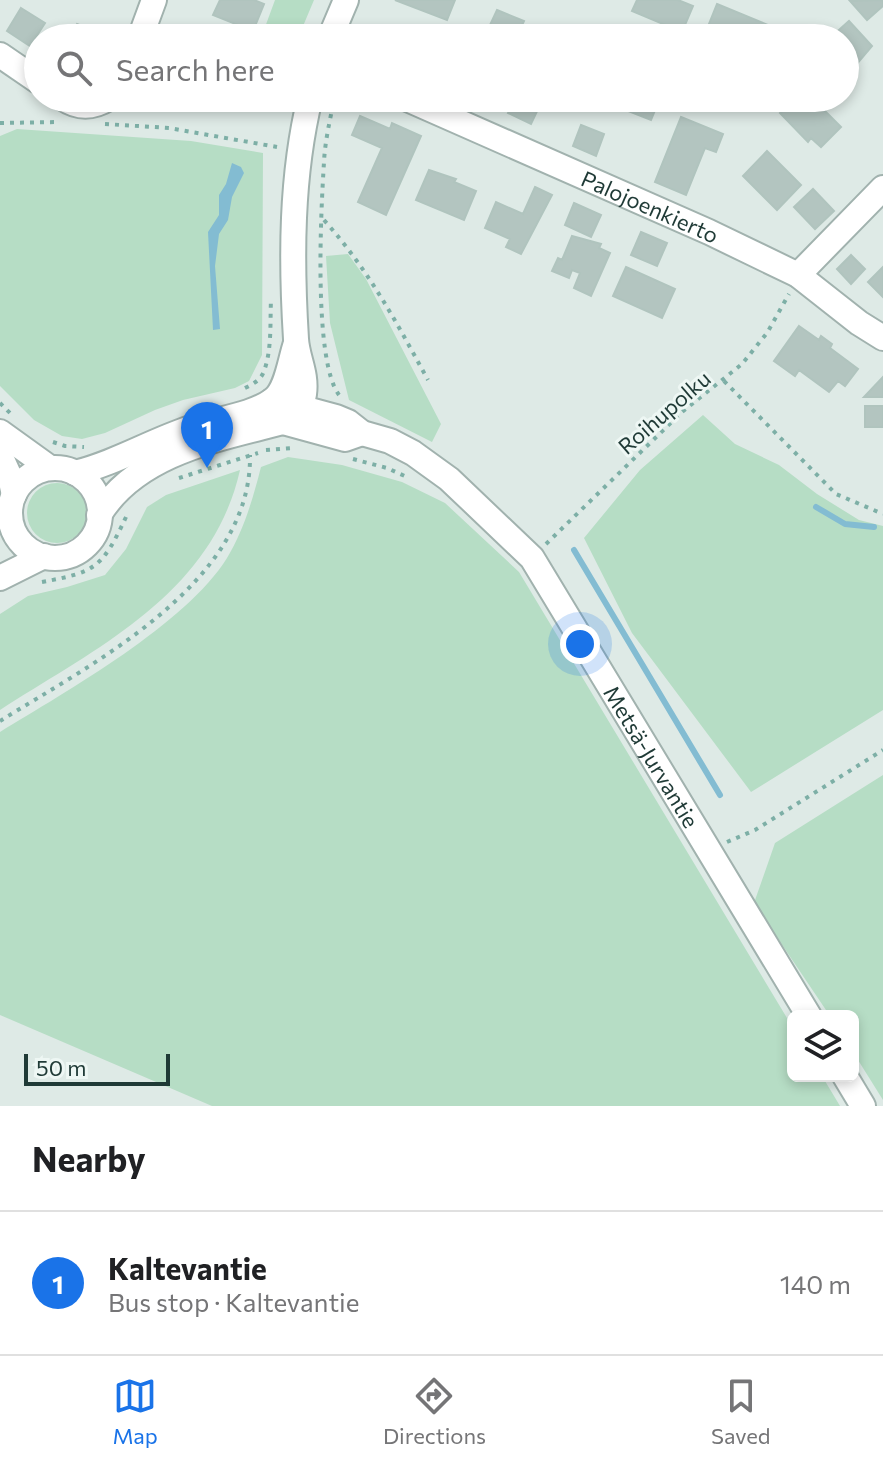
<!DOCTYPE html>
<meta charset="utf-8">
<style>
:root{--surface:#fff;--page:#f2f2f2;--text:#202124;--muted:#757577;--line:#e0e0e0;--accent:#1a73e8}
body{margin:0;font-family:Commissioner,sans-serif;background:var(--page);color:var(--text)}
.controls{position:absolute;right:24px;bottom:24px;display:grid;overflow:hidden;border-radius:12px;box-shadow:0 4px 12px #0003}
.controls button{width:72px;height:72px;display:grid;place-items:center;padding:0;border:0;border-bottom:2px solid var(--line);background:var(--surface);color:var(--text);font:40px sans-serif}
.scale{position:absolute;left:24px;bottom:20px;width:146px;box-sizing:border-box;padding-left:8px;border:4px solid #1f3a36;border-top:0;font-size:22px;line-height:28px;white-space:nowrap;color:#1f3a36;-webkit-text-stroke:6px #eef7f4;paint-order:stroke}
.you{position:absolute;left:580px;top:644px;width:28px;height:28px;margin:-20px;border:6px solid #fff;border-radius:50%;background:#1a73e8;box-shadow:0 0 0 12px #1a73e833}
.badge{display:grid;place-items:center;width:52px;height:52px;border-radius:50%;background:var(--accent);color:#fff;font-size:26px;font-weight:700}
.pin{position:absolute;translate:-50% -66px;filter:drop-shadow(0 2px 4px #0008)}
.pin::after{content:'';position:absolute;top:42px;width:28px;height:24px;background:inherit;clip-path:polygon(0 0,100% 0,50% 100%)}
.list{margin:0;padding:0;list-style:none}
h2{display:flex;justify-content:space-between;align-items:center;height:104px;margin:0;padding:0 32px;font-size:34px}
h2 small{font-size:26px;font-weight:400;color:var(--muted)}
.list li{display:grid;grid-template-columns:52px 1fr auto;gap:24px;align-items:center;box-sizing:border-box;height:144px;padding:0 32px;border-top:2px solid var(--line)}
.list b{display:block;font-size:30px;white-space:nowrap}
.list p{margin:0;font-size:26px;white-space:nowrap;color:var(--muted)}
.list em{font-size:26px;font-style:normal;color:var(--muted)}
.icon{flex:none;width:44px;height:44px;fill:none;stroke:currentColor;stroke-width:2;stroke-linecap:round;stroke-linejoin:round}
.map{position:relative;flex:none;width:883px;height:1106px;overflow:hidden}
.search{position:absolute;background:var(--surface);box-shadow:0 4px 12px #0003;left:24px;right:24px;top:24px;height:88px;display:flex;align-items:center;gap:20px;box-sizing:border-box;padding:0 28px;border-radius:44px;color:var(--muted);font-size:30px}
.sheet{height:248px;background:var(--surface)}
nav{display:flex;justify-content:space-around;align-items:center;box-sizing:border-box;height:112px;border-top:2px solid var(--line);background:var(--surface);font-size:22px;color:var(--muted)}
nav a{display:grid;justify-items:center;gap:4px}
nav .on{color:var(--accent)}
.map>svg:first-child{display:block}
.green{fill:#b6ddc5}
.water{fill:#83bcd2}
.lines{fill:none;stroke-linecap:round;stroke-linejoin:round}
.stream{stroke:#83bcd2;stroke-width:6}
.building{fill:#b3c5c0;stroke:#b0c4be;stroke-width:2}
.minor-casing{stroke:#a1b2ae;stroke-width:28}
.path{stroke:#7dafa6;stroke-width:4;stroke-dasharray:4 6;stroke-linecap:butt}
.minor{stroke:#fff;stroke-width:24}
.labels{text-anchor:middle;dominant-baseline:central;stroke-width:6;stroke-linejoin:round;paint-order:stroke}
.street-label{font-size:22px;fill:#1f3a36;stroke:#eef7f4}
</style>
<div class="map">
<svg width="883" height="1106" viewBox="0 0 883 1106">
<rect width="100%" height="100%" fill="#deeae6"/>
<!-- green -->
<path class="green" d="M275 0H314L298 38H261Z
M17 129 191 141 263 153 262 355 249 381 235 388 183 400 155 410 105 433 82 439 62 436 34 420 0 386V136Z
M348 254 366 279 441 424 432 442 349 400 330 323 326 256Z
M703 415 735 444 779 465 817 494 859 520 883 526V710L751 792 632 633 584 538 640 470Z
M288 457 342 465 402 482 445 503 519 572 793 1028V1076H822L840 1106H212L0 1015V732C67 691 186 624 227 558 244 530 253 498 261 467Z
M240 470C212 594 98 647 0 710V614L28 596 67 587 105 575 126 549 147 507 166 495Z
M27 513a30 30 0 1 1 60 0a30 30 0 1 1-60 0Z
M883 775V1100L853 1052V1016H830L754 903 775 843Z"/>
<!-- water -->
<path class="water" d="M232 163 241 167 244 173 232 197 228 220 219 234 215 266 220 329 213 330 208 232 219 215V195L226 184Z"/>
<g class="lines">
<!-- stream -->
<path class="stream" d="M816 507 845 524 874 527
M574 550 720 795"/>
</g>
<!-- building -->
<path class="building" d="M220 0H254L264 4 253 31 213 15Z
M395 0H455L447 20Z
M637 0H678L693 6 682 32 632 11Z
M883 0V6L867 20 850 1Z
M717 4 768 25 763 38H716L717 33 707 29Z
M21 8 45 23 30 46 7 31Z
M497 10 524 21 516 38H484Z
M849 21 872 46 850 72 847 69 845 71V38H830Z
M77 24 110 38H71Z
M516 98H526L540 105 531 124 508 113Z
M628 98H660L651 120 623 109Z
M795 98H812L841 127 821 147 811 138 808 142 780 113Z
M360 116 390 129 392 123 421 136 386 215 358 202 382 148 352 135Z
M681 117 723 134 716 152 705 148 686 195 655 182Z
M581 125 604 134 596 156 573 146Z
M767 151 801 185 777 210 743 176Z
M429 170 456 179 454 182 476 191 464 220 416 200Z
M535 187 552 195 521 254 506 247 510 239 485 228 496 202 523 214Z
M813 189 834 211 815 229 794 207Z
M574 203 601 215 591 237 565 225Z
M641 232 667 243 657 266 631 255Z
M572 236 601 244 599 248 610 253 591 296 574 288 580 273 572 270 569 278 552 271 558 258 562 260Z
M851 255 865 269 851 284 837 269Z
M626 267 675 289 662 318 613 296Z
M883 267V297L868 282Z
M799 326 819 340 821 336 832 344 830 348 858 369 845 386 838 381 829 392 799 370 795 376 774 361Z
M883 377V397H864Z
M865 406H883V427H865Z"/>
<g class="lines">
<!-- minor casing -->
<g class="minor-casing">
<g id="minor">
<path d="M140 38 154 0"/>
<path d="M330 38 346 0"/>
<path d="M0 55 38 81"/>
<path d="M63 98C79 109 93 108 109 98"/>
<path id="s1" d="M405 98 709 232 798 275 859 323 883 338"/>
<path d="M798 275 883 188"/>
<path id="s2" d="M273 400 336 417 348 422 362 433 390 441 413 453 449 479 532 558 809 1016"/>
<path d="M280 415 283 422 345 439 362 433"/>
<path d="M0 432 50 468"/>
<path d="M0 455 10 477 14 495"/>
<circle cx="55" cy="513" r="45"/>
<path d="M75 473C116 463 151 441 191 428 216 419 251 416 273 400 287 390 290 360 296 343"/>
<path d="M99 515C137 453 218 439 283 422 295 415 302 408 304 394 307 373 297 358 296 339 291 259 291 176 310 98"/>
<path d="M0 578 44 556"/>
<path d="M845 1076 863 1106"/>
</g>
</g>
<!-- path -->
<path class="path" d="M0 123 60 122
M105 124 169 128 277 147
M324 220C370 272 395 320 428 380
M724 381 836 494 883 514
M245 388C253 384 261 380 264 371 272 350 270 322 271 299
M339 395C313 360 321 210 324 162 325 141 330 120 334 100L340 98
M0 403 10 413
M53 442 65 446 84 447
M266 450 293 448
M353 459 387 468 409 478
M179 478 258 453
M546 544 682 412 742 364 767 333 789 294
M42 582C96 572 102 568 126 517
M0 721C93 663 252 583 250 455
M727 842 755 830 883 750"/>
<!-- minor -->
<use href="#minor" class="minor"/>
</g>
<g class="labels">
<!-- street labels -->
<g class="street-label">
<text stroke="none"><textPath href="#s1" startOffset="268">Palojoenkierto</textPath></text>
<text transform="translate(664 412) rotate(-41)">Roihupolku</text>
<text stroke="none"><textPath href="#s2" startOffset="542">Metsä-Jurvantie</textPath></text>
</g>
</g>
</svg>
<div class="controls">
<button><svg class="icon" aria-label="layers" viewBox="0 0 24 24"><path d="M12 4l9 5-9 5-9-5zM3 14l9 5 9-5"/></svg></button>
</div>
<div class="scale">50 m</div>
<div class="you"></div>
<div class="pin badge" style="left:207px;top:468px">1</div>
<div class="search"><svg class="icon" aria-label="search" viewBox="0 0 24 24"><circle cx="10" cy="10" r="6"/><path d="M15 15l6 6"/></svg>Search here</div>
</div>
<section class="sheet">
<h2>Nearby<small></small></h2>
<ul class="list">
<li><span class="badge">1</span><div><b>Kaltevantie</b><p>Bus stop · Kaltevantie</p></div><em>140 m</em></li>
</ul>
</section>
<nav>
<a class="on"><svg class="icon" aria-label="map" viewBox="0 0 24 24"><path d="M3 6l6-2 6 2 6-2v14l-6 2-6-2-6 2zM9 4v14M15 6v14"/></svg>Map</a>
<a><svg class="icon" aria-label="directions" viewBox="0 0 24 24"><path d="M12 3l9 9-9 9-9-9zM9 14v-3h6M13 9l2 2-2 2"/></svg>Directions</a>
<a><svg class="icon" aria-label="saved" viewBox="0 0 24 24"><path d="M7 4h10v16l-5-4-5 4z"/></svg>Saved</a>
</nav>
